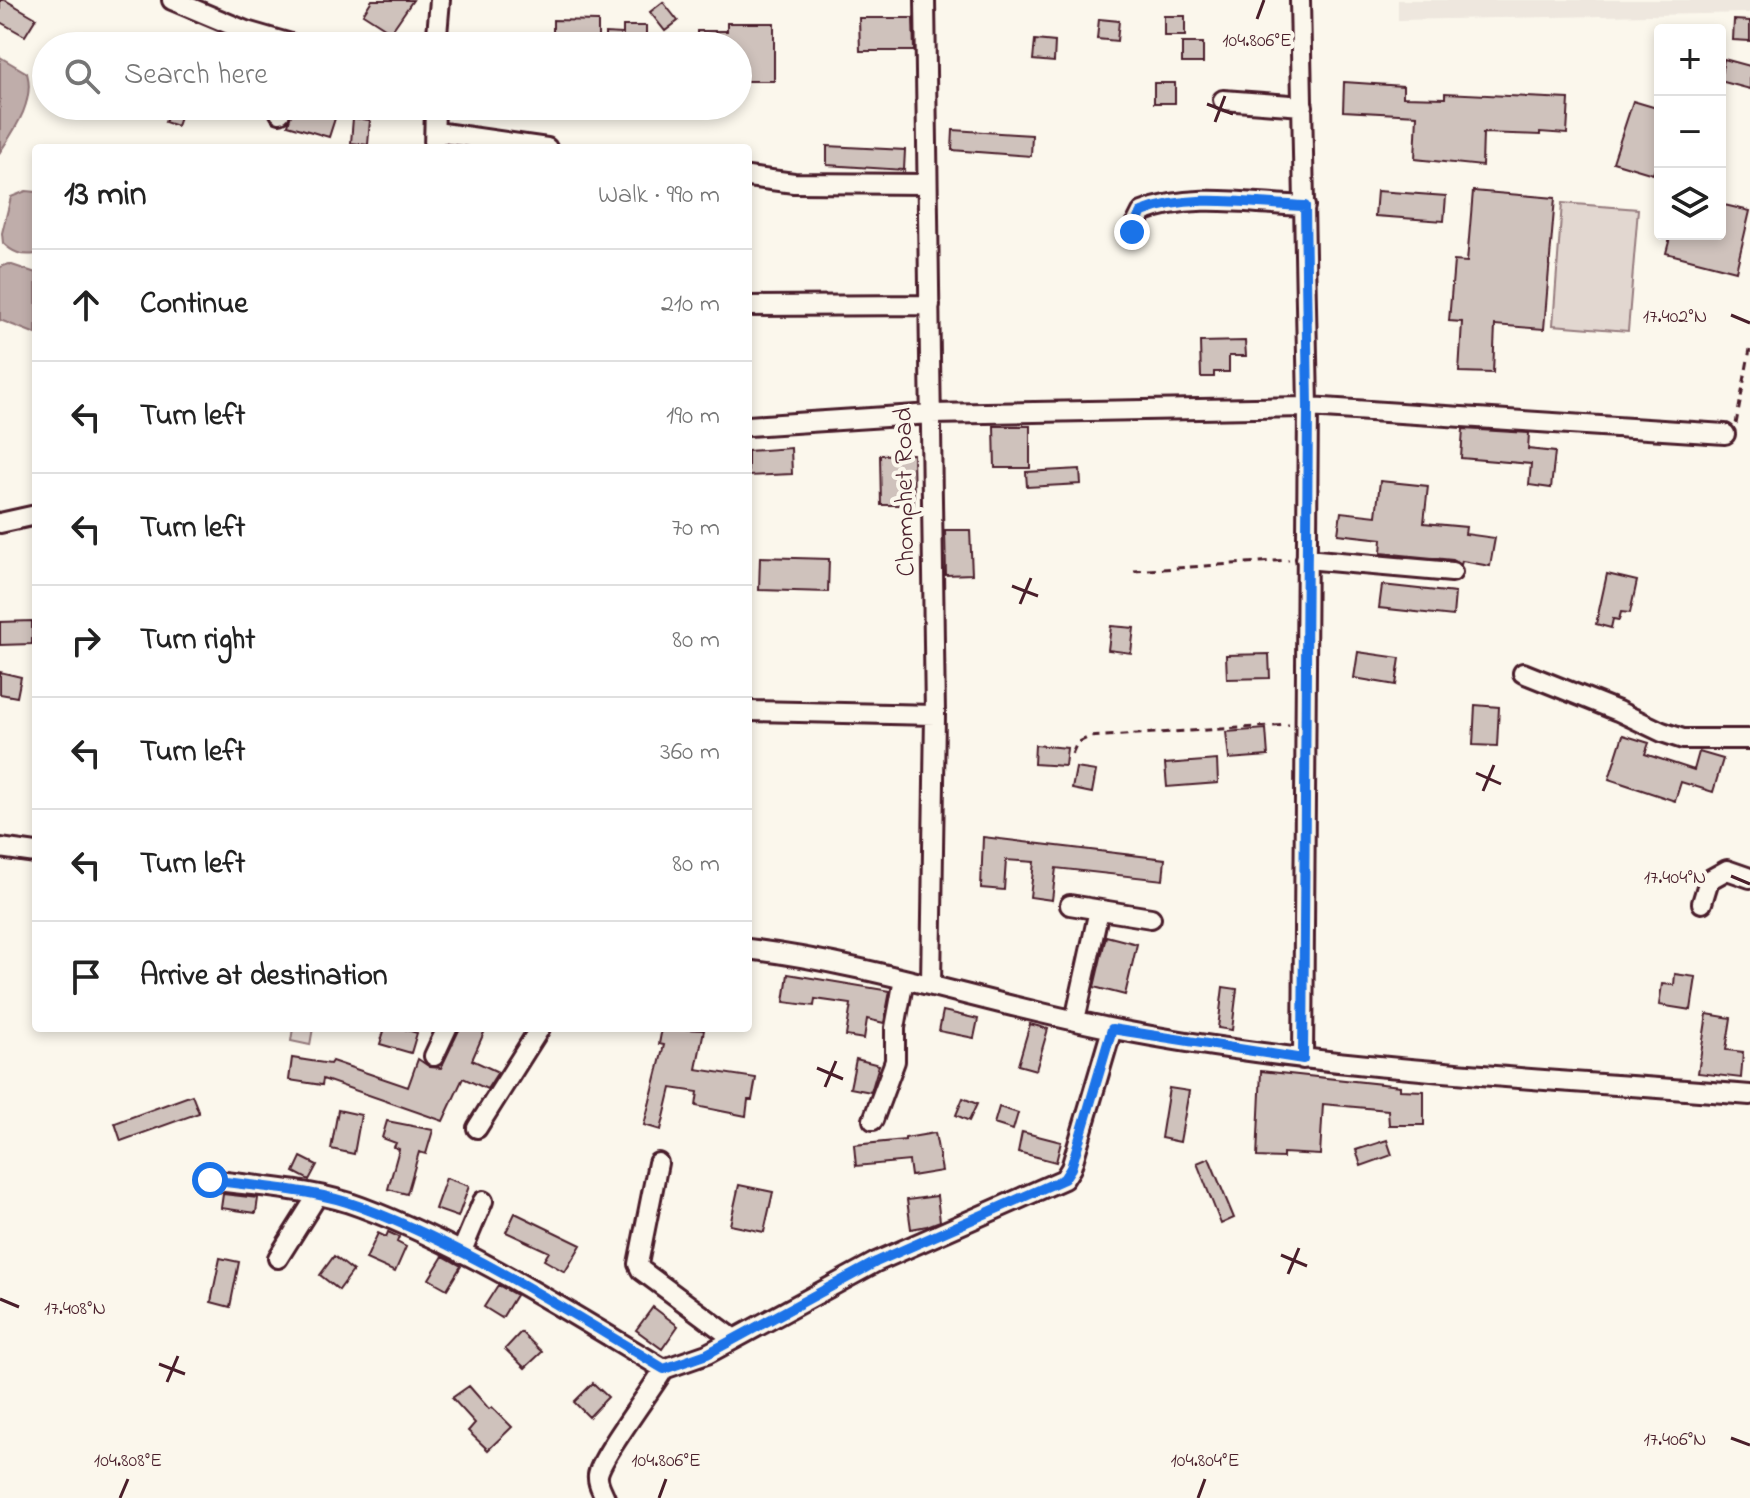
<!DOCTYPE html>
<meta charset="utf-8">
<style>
:root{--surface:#fff;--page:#f6f6f6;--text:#222;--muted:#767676;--line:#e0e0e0}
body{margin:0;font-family:"Indie Flower",sans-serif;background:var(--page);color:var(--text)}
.controls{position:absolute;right:24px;top:24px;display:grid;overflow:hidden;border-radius:8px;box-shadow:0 4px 12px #0003}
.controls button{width:72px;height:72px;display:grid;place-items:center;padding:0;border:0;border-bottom:2px solid var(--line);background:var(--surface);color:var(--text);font:40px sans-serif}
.stop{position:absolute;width:24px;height:24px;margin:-18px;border:6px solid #1a73e8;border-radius:50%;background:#fff}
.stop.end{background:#1a73e8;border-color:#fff;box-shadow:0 2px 8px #0008}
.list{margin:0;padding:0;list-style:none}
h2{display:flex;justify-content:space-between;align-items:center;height:104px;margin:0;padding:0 32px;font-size:34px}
h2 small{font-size:26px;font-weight:400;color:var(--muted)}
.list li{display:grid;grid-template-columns:52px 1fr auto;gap:24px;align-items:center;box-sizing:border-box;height:112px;padding:0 32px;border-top:2px solid var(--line)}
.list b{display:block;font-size:30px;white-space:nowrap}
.list em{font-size:26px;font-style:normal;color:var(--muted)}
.icon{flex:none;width:44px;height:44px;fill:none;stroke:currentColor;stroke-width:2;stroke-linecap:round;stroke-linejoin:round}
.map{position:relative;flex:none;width:1750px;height:1498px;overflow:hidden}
.search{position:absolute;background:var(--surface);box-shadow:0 4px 12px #0003;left:32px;top:32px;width:720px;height:88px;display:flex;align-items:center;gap:20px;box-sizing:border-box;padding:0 28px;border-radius:44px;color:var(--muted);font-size:30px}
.panel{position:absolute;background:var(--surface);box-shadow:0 4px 12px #0003;left:32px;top:144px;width:720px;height:888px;border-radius:8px}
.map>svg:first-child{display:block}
.built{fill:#eee7de}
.green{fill:#e2d7d0;stroke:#967b7e;stroke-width:2}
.water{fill:#bfadaa;stroke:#907477;stroke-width:2}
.building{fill:#cfc2bc;stroke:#4a1f2b;stroke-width:2}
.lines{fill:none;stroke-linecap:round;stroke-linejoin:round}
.minor-casing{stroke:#4a1f2b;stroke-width:24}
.path{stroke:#4a1f2b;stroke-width:3;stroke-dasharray:8 6;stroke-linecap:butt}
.minor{stroke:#fbf7ec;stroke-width:18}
.route{stroke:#1a73e8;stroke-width:10}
.ticks{fill:none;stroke:#4a1f2b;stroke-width:3}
.labels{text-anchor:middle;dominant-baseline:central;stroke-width:8;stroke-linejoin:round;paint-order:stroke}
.street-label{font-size:26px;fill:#4a1f2b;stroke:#fbf7ec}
.ticks-label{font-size:20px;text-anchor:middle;fill:#4a1f2b;stroke:#fbf7ec;stroke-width:8;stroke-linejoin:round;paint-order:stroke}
</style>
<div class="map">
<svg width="1750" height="1498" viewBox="0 0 1750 1498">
<rect width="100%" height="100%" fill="#fbf7ec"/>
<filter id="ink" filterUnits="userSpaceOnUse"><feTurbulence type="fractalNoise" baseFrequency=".0125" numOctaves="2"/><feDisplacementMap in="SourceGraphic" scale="16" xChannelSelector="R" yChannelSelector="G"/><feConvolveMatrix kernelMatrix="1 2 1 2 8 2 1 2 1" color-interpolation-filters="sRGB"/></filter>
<g filter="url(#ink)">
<!-- built -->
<path class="built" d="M1398 0H1750V13L1398 20Z"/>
<!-- green -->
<path class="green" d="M1562 203 1638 209 1628 331 1553 325Z
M293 1028H313L310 1045 291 1041Z"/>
<!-- water -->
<path class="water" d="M0 57 27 73C35 101 15 129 0 152Z
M26 191 36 192V254C22 256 13 253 3 243L2 233 11 197Z
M9 264 36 273V334L0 320V267Z"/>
<!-- building -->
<path class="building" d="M0 0H5L36 18 25 36 0 22Z
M372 0H413L391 32 363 14Z
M663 2 678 21 665 31 650 12Z
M1164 16H1185V36H1164Z
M859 18H913L914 51H860Z
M1099 19 1119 21 1117 41 1097 39Z
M553 20 598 21V42L553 41Z
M1734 20 1750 21V41L1733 40Z
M727 23H774V81H738V46H697V31H727Z
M623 26H646V46H605V33L623 34Z
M1035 40 1055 42 1054 62 1033 60Z
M1182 43H1203V63H1182Z
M1724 59 1750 66V89L1720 81Z
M1344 82 1403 86V97L1445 98V93L1569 99 1567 134 1540 132V135L1483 133 1482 166 1415 159 1417 115 1343 111Z
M1154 83H1175V103H1154Z
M1633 101 1660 109V154L1653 174 1613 162Z
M137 106H184L177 126 165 122 167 118Z
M293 106H339L329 137 288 125Z
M353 118 370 120 368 145 351 143Z
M953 130 1032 135 1031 156 952 150Z
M827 146 905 150 904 170 827 165Z
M1377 191 1446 196 1444 221 1375 216Z
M1473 191 1555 198 1544 329 1495 325 1493 373 1459 372 1462 322 1449 321 1454 261 1467 262Z
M1720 204 1750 211 1736 271 1666 253 1671 234H1720Z
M1245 341 1246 356H1229V372H1214V377H1201L1200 342Z
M994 426H1030V468H995Z
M1463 429 1529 433 1528 449 1555 452 1551 488 1529 485 1531 464 1461 458Z
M791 448 792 474 748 476V451Z
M913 454 914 505H881L880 455Z
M1080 469 1081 484 1027 487 1026 472Z
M1380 481 1428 486 1424 523 1466 527 1465 534 1495 538 1490 566 1462 561 1461 565 1453 560 1381 553 1382 539 1338 534 1341 512 1376 516Z
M945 530H970L972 574 946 575Z
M760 557 829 559 828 592 759 590Z
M1607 574 1637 581 1630 613 1621 612 1619 620 1613 619 1611 628 1596 624Z
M1382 585 1455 593 1453 616 1379 608Z
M32 621V644L0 645V622Z
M1111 626 1134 628 1131 653 1108 650Z
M1358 652 1400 658 1396 685 1354 678Z
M1269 654 1270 678 1227 679 1226 655Z
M0 672 21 677 17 697 0 694Z
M1475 705 1499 707 1497 746 1473 745Z
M1266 729 1268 756 1229 759 1226 732Z
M1623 735 1649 743 1645 754 1694 770 1699 752 1723 759 1713 792 1681 782 1675 801 1609 779Z
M1035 745 1067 748 1065 766 1034 764Z
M1217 760 1218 783 1167 787 1165 764Z
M1076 768 1096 771 1092 793 1072 789Z
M983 837 1165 859 1163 880 1056 868 1052 900 1030 897 1034 862 1006 860 1004 890 981 888Z
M1106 936 1137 944 1125 995 1094 987Z
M788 974 890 991 884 1023 867 1019 864 1039 846 1036 851 1004 815 999 814 1006 784 1002Z
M1675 974 1696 977 1691 1010 1659 1005 1662 984 1674 985Z
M1223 987 1237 989 1232 1030 1218 1028Z
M943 1011 978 1019 974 1038 939 1031Z
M1707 1014 1731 1018 1726 1050 1743 1052 1741 1078 1698 1073Z
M1030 1024 1048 1029 1036 1070 1018 1065Z
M385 1028H401L417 1033 411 1053 380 1044Z
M460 1028H486L472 1060 498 1072 487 1089 463 1078 443 1121 323 1079 322 1085 289 1080 292 1058 330 1064 332 1061 408 1087 418 1059 430 1067 441 1068Z
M662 1028 704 1030 696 1069 756 1078 752 1100H748L746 1116 696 1106 698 1092 671 1088 661 1130 644 1125 664 1045 659 1044Z
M856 1059 879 1065 871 1092 850 1088Z
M1261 1071 1400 1086V1090L1424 1091V1125H1389L1388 1110 1323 1104 1320 1155 1283 1153V1158L1257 1157Z
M1169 1088 1189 1091 1180 1142 1161 1138Z
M192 1095 199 1113 121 1141 115 1123Z
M963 1098 977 1104 969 1121 956 1115Z
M999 1107 1018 1113 1013 1130 994 1124Z
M338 1110 361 1115 354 1154 331 1149Z
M387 1121 433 1130 426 1154 419 1152 407 1194 388 1189 399 1149 394 1147 396 1143 382 1138Z
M1022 1132 1061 1142 1056 1162 1018 1152Z
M935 1133 942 1171 911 1176 909 1161 856 1166 854 1145 905 1140V1138Z
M1387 1140 1392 1155 1361 1166 1356 1150Z
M301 1157 317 1165 309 1180 294 1172Z
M1209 1158 1234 1218 1221 1224 1197 1163Z
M446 1178 469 1186 458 1217 435 1209Z
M739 1185 773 1192 764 1232 730 1225Z
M223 1194 258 1198 256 1213 221 1208Z
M937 1196 940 1221 927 1226 911 1229 907 1200Z
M515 1213 581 1245 565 1272 544 1260 549 1252 506 1232Z
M388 1232 399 1237 397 1242 406 1247 395 1272 366 1259 378 1233 386 1237Z
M334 1256 353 1271 339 1290 320 1275Z
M443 1256 461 1266 447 1289 429 1279Z
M220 1258 239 1262 230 1307 211 1302Z
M498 1285 516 1295 502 1318 484 1307Z
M653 1307 678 1326 662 1349 636 1330Z
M521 1332 542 1352 525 1368 505 1349Z
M593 1383 608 1397 589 1417 574 1402Z
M469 1386 489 1409 492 1407 512 1427 488 1450 468 1431 475 1423 452 1398Z"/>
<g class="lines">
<!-- minor casing -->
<g class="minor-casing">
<path id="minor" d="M172 0 246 31 298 46
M925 0 935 715 931 984
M1300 0 1308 407 1303 1059
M436 46 440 0
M1223 100 1303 106
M280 113 281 106
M436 132 547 148
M434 148 435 106
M748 177 794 183 926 184
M1132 232 1142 212C1191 192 1252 204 1305 206
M748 306 930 305
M748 426 931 414 1308 407 1725 434
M0 523 36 515
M1306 559 1452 572
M1523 673 1618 711 1662 732 1683 739H1750
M748 711 935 715
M0 848 36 853
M1702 903 1709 880 1727 870 1750 878
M1070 905 1151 918
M748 949C872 964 991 1005 1114 1029 1323 1070 1538 1078 1750 1095
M1075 1020 1099 910
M434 1056 447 1028
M873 1120 895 1061V1028L904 979
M477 1128 540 1028
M658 1163 638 1264 641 1270 734 1339
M210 1180C259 1187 314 1189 361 1207 468 1247 567 1311 664 1369
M461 1253 483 1201
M278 1258 317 1196
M605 1498C602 1490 597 1483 598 1475 600 1458 651 1391 664 1369L707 1354 876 1262 1064 1179 1071 1168 1112 1029"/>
</g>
<!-- path -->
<path class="path" d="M1736 424 1750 349
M1134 571 1289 560
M1072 754 1077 743 1089 737 1289 725"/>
<!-- minor -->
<use href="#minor" class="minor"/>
</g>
</g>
<g class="lines" filter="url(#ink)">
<!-- route -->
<path class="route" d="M210 1180C259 1187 314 1189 361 1207 468 1247 567 1310 664 1369L707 1354 876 1262 1064 1179 1071 1168 1112 1029 1303 1059 1308 407 1305 206C1252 204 1191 192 1142 212L1132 232"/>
</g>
<!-- ticks -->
<path class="ticks" d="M1257 19 1264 0M1207 104 1233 114M1215 122 1225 96M1731 315 1750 323M1012 586 1038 596M1020 604 1031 578M1476 773 1501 784M1483 791 1494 765M1731 876 1750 884M817 1068 843 1079M825 1087 836 1061M1281 1255 1307 1266M1288 1274 1299 1248M0 1299 19 1307M159 1364 185 1374M167 1382 178 1356M1731 1438 1750 1445M120 1498 128 1479M659 1498 666 1479M1198 1498 1205 1479"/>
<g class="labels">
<!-- street labels -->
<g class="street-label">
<text transform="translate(906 492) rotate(-91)">Chomphet Road</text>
</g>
</g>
<g class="ticks-label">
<text x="1257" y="46">104.806°E</text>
<text x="1675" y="322">17.402°N</text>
<text x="1675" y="883">17.404°N</text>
<text x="75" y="1314">17.408°N</text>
<text x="1675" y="1445">17.406°N</text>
<text x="128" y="1466">104.808°E</text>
<text x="666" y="1466">104.806°E</text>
<text x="1205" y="1466">104.804°E</text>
</g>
</svg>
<div class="controls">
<button>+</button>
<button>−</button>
<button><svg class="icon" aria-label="layers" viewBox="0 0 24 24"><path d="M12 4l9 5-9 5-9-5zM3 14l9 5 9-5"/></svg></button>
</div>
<div class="stop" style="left:210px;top:1180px"></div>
<div class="stop end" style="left:1132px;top:232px"></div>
<div class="search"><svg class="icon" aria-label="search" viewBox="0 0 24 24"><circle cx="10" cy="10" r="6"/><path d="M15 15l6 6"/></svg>Search here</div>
<section class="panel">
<h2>13 min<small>Walk · 990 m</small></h2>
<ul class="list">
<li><svg class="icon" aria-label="ahead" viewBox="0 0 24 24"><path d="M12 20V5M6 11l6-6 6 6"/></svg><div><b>Continue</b></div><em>210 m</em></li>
<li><svg class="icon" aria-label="left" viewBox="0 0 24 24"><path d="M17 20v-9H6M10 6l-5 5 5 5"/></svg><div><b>Turn left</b></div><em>190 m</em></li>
<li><svg class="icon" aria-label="left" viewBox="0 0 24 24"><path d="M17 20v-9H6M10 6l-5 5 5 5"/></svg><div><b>Turn left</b></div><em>70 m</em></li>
<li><svg class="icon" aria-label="right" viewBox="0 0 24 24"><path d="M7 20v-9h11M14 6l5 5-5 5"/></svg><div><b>Turn right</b></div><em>80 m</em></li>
<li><svg class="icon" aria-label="left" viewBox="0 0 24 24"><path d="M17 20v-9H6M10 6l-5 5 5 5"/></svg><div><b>Turn left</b></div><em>360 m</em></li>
<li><svg class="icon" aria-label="left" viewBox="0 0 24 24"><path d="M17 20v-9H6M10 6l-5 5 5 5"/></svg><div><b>Turn left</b></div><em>80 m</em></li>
<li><svg class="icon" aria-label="arrive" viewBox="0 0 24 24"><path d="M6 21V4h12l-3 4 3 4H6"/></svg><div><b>Arrive at destination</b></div></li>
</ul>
</section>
</div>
